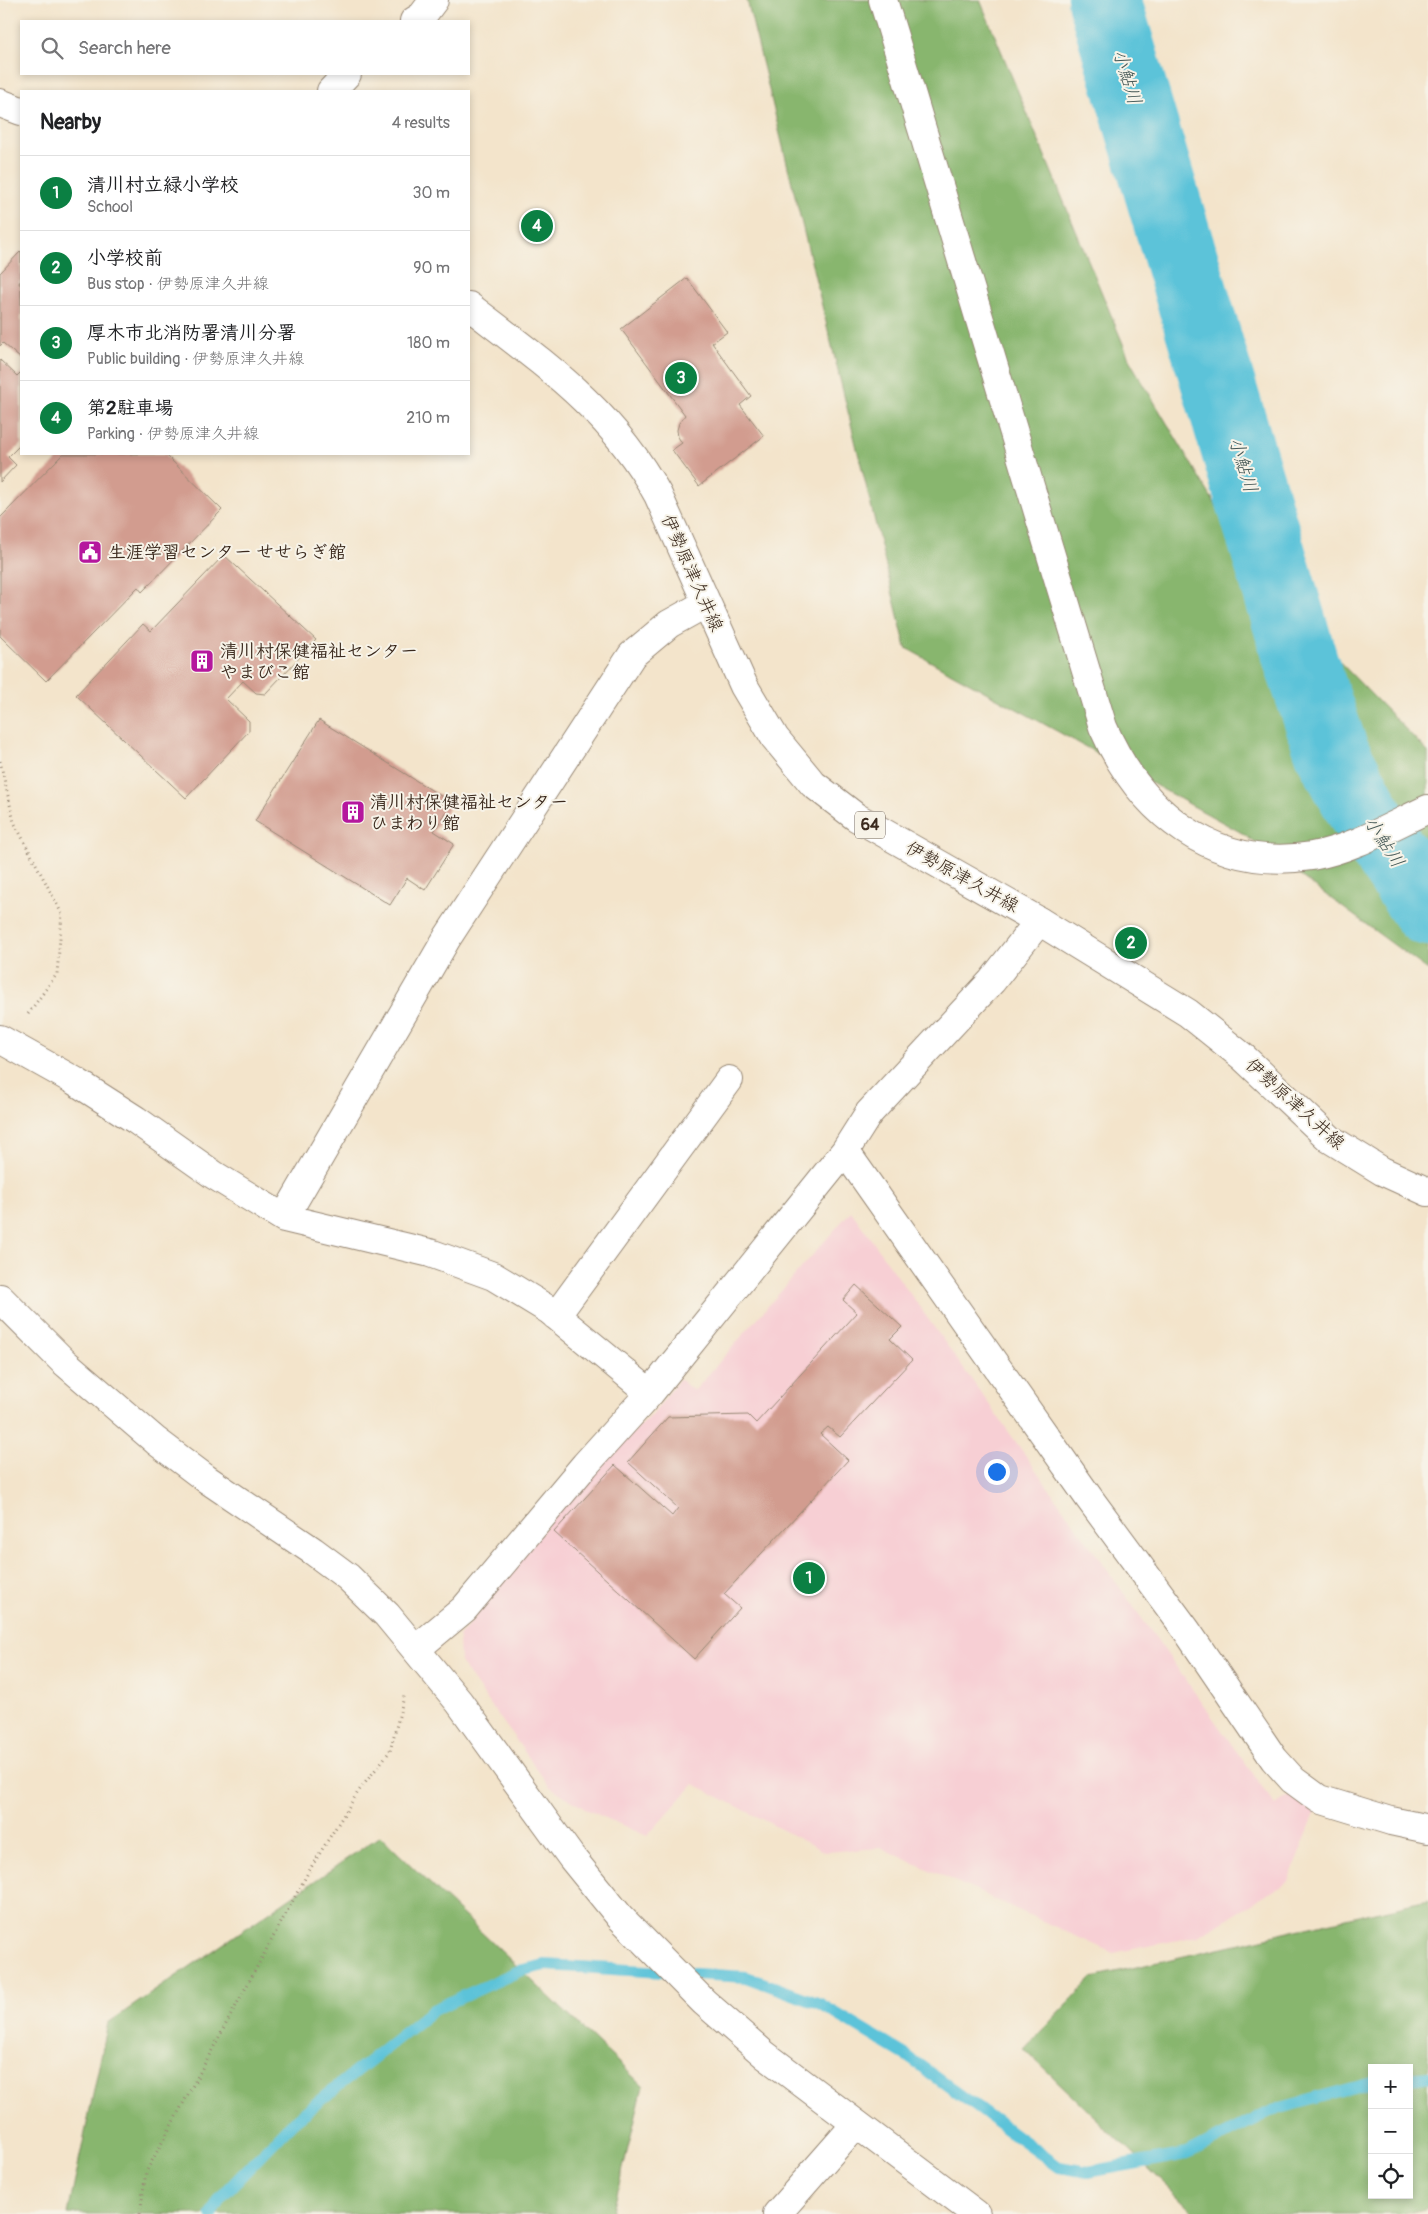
<!DOCTYPE html>
<meta charset="utf-8">
<style>
:root{--surface:#fff;--page:#f6f6f6;--text:#202124;--muted:#757577;--line:#e0e0e0;--accent:#0b8043}
body{margin:0;font-family:Pangolin,"Klee One",sans-serif;background:var(--page);color:var(--text)}
.controls{position:absolute;right:15px;bottom:15px;display:grid;overflow:hidden;border-radius:0px;box-shadow:0 2px 8px #0003}
.controls button{width:45px;height:45px;display:grid;place-items:center;padding:0;border:0;border-bottom:1px solid var(--line);background:var(--surface);color:var(--text);font:25px sans-serif}
.you{position:absolute;left:996px;top:1471px;width:18px;height:18px;margin:-12px;border:4px solid #fff;border-radius:50%;background:#1a73e8;box-shadow:0 0 0 8px #1a73e833}
.badge{display:grid;place-items:center;width:32px;height:32px;border-radius:50%;background:var(--accent);color:#fff;font-size:16px;font-weight:700}
.pin{position:absolute;translate:-50% -50%;border:2px solid #fff;box-shadow:0 1px 5px #0006}
.list{margin:0;padding:0;list-style:none}
h2{display:flex;justify-content:space-between;align-items:center;height:65px;margin:0;padding:0 20px;font-size:21px}
h2 small{font-size:16px;font-weight:400;color:var(--muted)}
.list li{display:grid;grid-template-columns:32px 1fr auto;gap:15px;align-items:center;box-sizing:border-box;height:75px;padding:0 20px;border-top:1px solid var(--line)}
.list b{display:block;font-size:19px;white-space:nowrap}
.list p{margin:0;font-size:16px;white-space:nowrap;color:var(--muted)}
.list em{font-size:16px;font-style:normal;color:var(--muted)}
.icon{flex:none;width:28px;height:28px;fill:none;stroke:currentColor;stroke-width:2;stroke-linecap:round;stroke-linejoin:round}
.map{position:relative;flex:none;width:1428px;height:2214px;overflow:hidden}
.search{position:absolute;background:var(--surface);box-shadow:0 2px 8px #0003;left:20px;top:20px;width:450px;height:55px;display:flex;align-items:center;gap:12px;box-sizing:border-box;padding:0 18px;border-radius:0px;color:var(--muted);font-size:19px}
.panel{position:absolute;background:var(--surface);box-shadow:0 2px 8px #0003;left:20px;top:90px;width:450px;height:365px;border-radius:0px}
.map>svg:first-child{display:block}
.built{fill:#f7cfd4}
.forest{fill:#88b66e;stroke:#627046;fill-rule:evenodd}
.lines{fill:none;stroke-linecap:round;stroke-linejoin:round}
.stream{stroke:#5cc3d9;stroke-width:12}
.river{stroke:#5cc3d9;stroke-width:74}
.building{fill:#d29c8f}
.minor-casing{stroke:#978774;stroke-width:30}
.tertiary-casing{stroke:#978774;stroke-width:30}
.primary-casing{stroke:#978774;stroke-width:30}
.path{stroke:#978774;stroke-width:3;stroke-dasharray:1 4;stroke-linecap:butt}
.minor{stroke:#fff;stroke-width:28}
.tertiary{stroke:#fff;stroke-width:28}
.primary{stroke:#fff;stroke-width:28}
.labels{text-anchor:middle;dominant-baseline:central;stroke-width:4;stroke-linejoin:round;paint-order:stroke}
.shield{fill:#f7f3e8;stroke:#73665b;stroke-width:1}
.shield-label{font-size:16px;font-weight:bold;fill:#3b2a1e}
.poi-label{font-size:18px;font-weight:bold;fill:#3b2a1e;stroke:#f7f3e8;text-anchor:start}
.street-label{font-size:18px;fill:#3b2a1e;stroke:#f7f3e8}
.water-label{font-size:19px;font-style:italic;fill:#455856;stroke:#f7f3e8}
</style>
<div class="map">
<svg width="1428" height="2214" viewBox="0 0 1428 2214">
<rect width="100%" height="100%" fill="#f7f3e8"/>
<filter id="ink" filterUnits="userSpaceOnUse"><feTurbulence type="fractalNoise" baseFrequency=".02" numOctaves="2"/><feDisplacementMap in="SourceGraphic" scale="10" xChannelSelector="R" yChannelSelector="G"/><feConvolveMatrix kernelMatrix="1 2 1 2 8 2 1 2 1" color-interpolation-filters="sRGB"/></filter>
<filter id="wash" filterUnits="userSpaceOnUse"><feTurbulence type="fractalNoise" baseFrequency=".0096" numOctaves="4" result="noise"/><feDisplacementMap in="SourceGraphic" scale="20" xChannelSelector="R" yChannelSelector="G"/><feGaussianBlur stdDeviation="1.12" result="paint"/><feColorMatrix in="noise" values="0 0 0 0 0 0 0 0 0 0 0 0 0 0 0 0 0 1.4 0 .05"/><feComposite in="paint" operator="in"/></filter>
<g filter="url(#wash)">
<rect width="100%" height="100%" fill="#f3e4cb"/>
<!-- built -->
<path class="built" d="M851 1211 1275 1805 1289 1795 1316 1811 1288 1882 1198 1936 1113 1953 881 1848 825 1852 694 1784 647 1836 585 1809 549 1786 460 1662 459 1637 552 1519 616 1449 654 1413 679 1379 694 1391Z"/>
<!-- forest -->
<path class="forest" d="M747 0H980L1131 363 1263 584 1428 752V970L1242 833 906 648Z
M380 1836 643 2086 612 2214H68L108 2023Z
M1428 1900V2207L1402 2214H1196L1024 2049 1093 1977ZM1372 2068H1409V2195H1372Z"/>
<g class="lines">
<!-- stream -->
<path class="stream" d="M1409 2079 1428 2077
M211 2214 220 2198 293 2122 433 2010 519 1971 545 1965 746 1977 820 2004 907 2056 1059 2167 1088 2172 1187 2154 1272 2110 1372 2083"/>
<!-- river -->
<path class="river" d="M1104 0 1302 665 1332 752 1373 828 1428 909"/>
</g>
<g id="blocks">
<!-- building -->
<path class="building" d="M21 251V280L19 283 21 286V359L3 343 0 346V273Z
M687 278 727 332 712 343 751 396 740 405 764 436 699 486 672 450 682 443 678 437 677 430 679 423 685 415 621 329Z
M0 360 17 376 21 372V444L8 457 16 465 0 482Z
M63 454H165L222 510 142 592 138 587 46 681 0 636V518Z
M224 555 316 640 265 694 256 693 243 681 226 699 249 721V731L186 798 76 695 143 624 151 631Z
M319 720 452 803 434 831 454 844 425 890 407 878 390 905 255 821Z
M856 1285 902 1327 890 1339 912 1360 840 1437 828 1427 820 1434 848 1460 724 1594 740 1608 694 1659 554 1532 615 1465 672 1516 678 1508 628 1462 668 1417 748 1415 756 1423 857 1313 843 1300Z"/>
</g>
</g>
<g filter="url(#ink)">
<use href="#blocks" fill-opacity="0" stroke="#978774" stroke-width="1"/>
<g class="lines">
<!-- minor casing -->
<g class="minor-casing">
<path id="minor" d="M883 0 1103 727C1140 813 1214 872 1312 856 1352 849 1391 826 1428 809
M414 21 422 16 434 0
M331 91 347 74
M0 1039 75 1081 136 1120 214 1175 284 1218 430 1253 493 1276 549 1310 650 1393
M845 1151 1089 1498 1187 1631 1274 1759 1293 1780 1319 1799 1391 1821 1428 1829
M284 1218 447 938 632 655 669 624 705 604
M556 1316 729 1080
M416 1649 464 1609 585 1465 650 1393 845 1151 869 1113 992 981 1039 921
M777 2214 856 2124"/>
</g>
<!-- tertiary casing -->
<g class="tertiary-casing">
<path id="tertiary" d="M0 1298 63 1361 156 1441 205 1478 313 1551 348 1577 387 1615 459 1702 572 1858 620 1917 704 2002 765 2055 976 2214"/>
</g>
<!-- primary casing -->
<g class="primary-casing">
<path id="primary" d="M0 103 21 111
M469 306C544 364 611 409 658 495L744 686 775 738 813 784 856 817 1039 921 1188 1013 1243 1057 1330 1139 1382 1171 1428 1192"/>
</g>
<!-- path -->
<path class="path" d="M0 761 14 822 62 914 57 974 28 1014
M140 2214 146 2172 310 1869 358 1792 390 1751 405 1693"/>
<!-- minor -->
<use href="#minor" class="minor"/>
<!-- tertiary -->
<use href="#tertiary" class="tertiary"/>
<!-- primary -->
<use href="#primary" class="primary"/>
</g>
</g>
<!-- icons -->
<defs>
<g id="civic-square" transform="scale(1.25)"><rect x="-9" y="-9" width="18" height="18" rx="4" fill="#b5179e" stroke="#f7f3e8"/><path d="M-.6-6.5H3V-4.5H.6V-3L4-1V1h2V6H-6V1h2V-1L-.6-3ZM-1.2 2.5V6h2.4V2.5Z" fill="#fff"/></g>
<g id="building-square" transform="scale(1.25)"><rect x="-9" y="-9" width="18" height="18" rx="4" fill="#b5179e" stroke="#f7f3e8"/><path d="M-4-6H4V6H1V3H-1V6H-4ZM-2.5-4.3h1.7v1.8h-1.7ZM.8-4.3h1.7v1.8H.8ZM-2.5-1h1.7V.8h-1.7ZM.8-1h1.7V.8H.8Z" fill="#fff"/></g>
</defs>
<g fill-rule="evenodd">
<use href="#civic-square" x="90" y="552"/>
<use href="#building-square" x="202" y="661"/>
<use href="#building-square" x="353" y="812"/>
</g>
<g class="labels">
<!-- shield labels -->
<rect class="shield" x="855" y="811.5" width="30" height="27" rx="4"/>
<g class="shield-label">
<text x="870" y="825">64</text>
</g>
<!-- poi labels -->
<g class="poi-label">
<text x="108" y="552">生涯学習センター せせらぎ館</text>
<text x="220" y="651">清川村保健福祉センター<tspan x="220" dy="21">やまびこ館</tspan></text>
<text x="370" y="802">清川村保健福祉センター<tspan x="370" dy="21">ひまわり館</tspan></text>
</g>
<!-- street labels -->
<g class="street-label">
<text transform="translate(692 573) rotate(66)">伊勢原津久井線</text>
<text transform="translate(962 877) rotate(29)">伊勢原津久井線</text>
<text transform="translate(1295 1104) rotate(42)">伊勢原津久井線</text>
</g>
<!-- water labels -->
<g class="water-label">
<text transform="translate(1127 77) rotate(73)">小鮎川</text>
<text transform="translate(1243 465) rotate(73)">小鮎川</text>
<text transform="translate(1384 842) rotate(57)">小鮎川</text>
</g>
</g>
</svg>
<div class="controls">
<button>+</button>
<button>−</button>
<button><svg class="icon" aria-label="locate" viewBox="0 0 24 24"><circle cx="12" cy="12" r="6"/><path d="M12 2v4M12 18v4M2 12h4M18 12h4"/></svg></button>
</div>
<div class="you"></div>
<div class="pin badge" style="left:809px;top:1578px">1</div>
<div class="pin badge" style="left:1131px;top:943px">2</div>
<div class="pin badge" style="left:681px;top:378px">3</div>
<div class="pin badge" style="left:537px;top:226px">4</div>
<div class="search"><svg class="icon" aria-label="search" viewBox="0 0 24 24"><circle cx="10" cy="10" r="6"/><path d="M15 15l6 6"/></svg>Search here</div>
<section class="panel">
<h2>Nearby<small>4 results</small></h2>
<ul class="list">
<li><span class="badge">1</span><div><b>清川村立緑小学校</b><p>School</p></div><em>30 m</em></li>
<li><span class="badge">2</span><div><b>小学校前</b><p>Bus stop · 伊勢原津久井線</p></div><em>90 m</em></li>
<li><span class="badge">3</span><div><b>厚木市北消防署清川分署</b><p>Public building · 伊勢原津久井線</p></div><em>180 m</em></li>
<li><span class="badge">4</span><div><b>第2駐車場</b><p>Parking · 伊勢原津久井線</p></div><em>210 m</em></li>
</ul>
</section>
</div>
